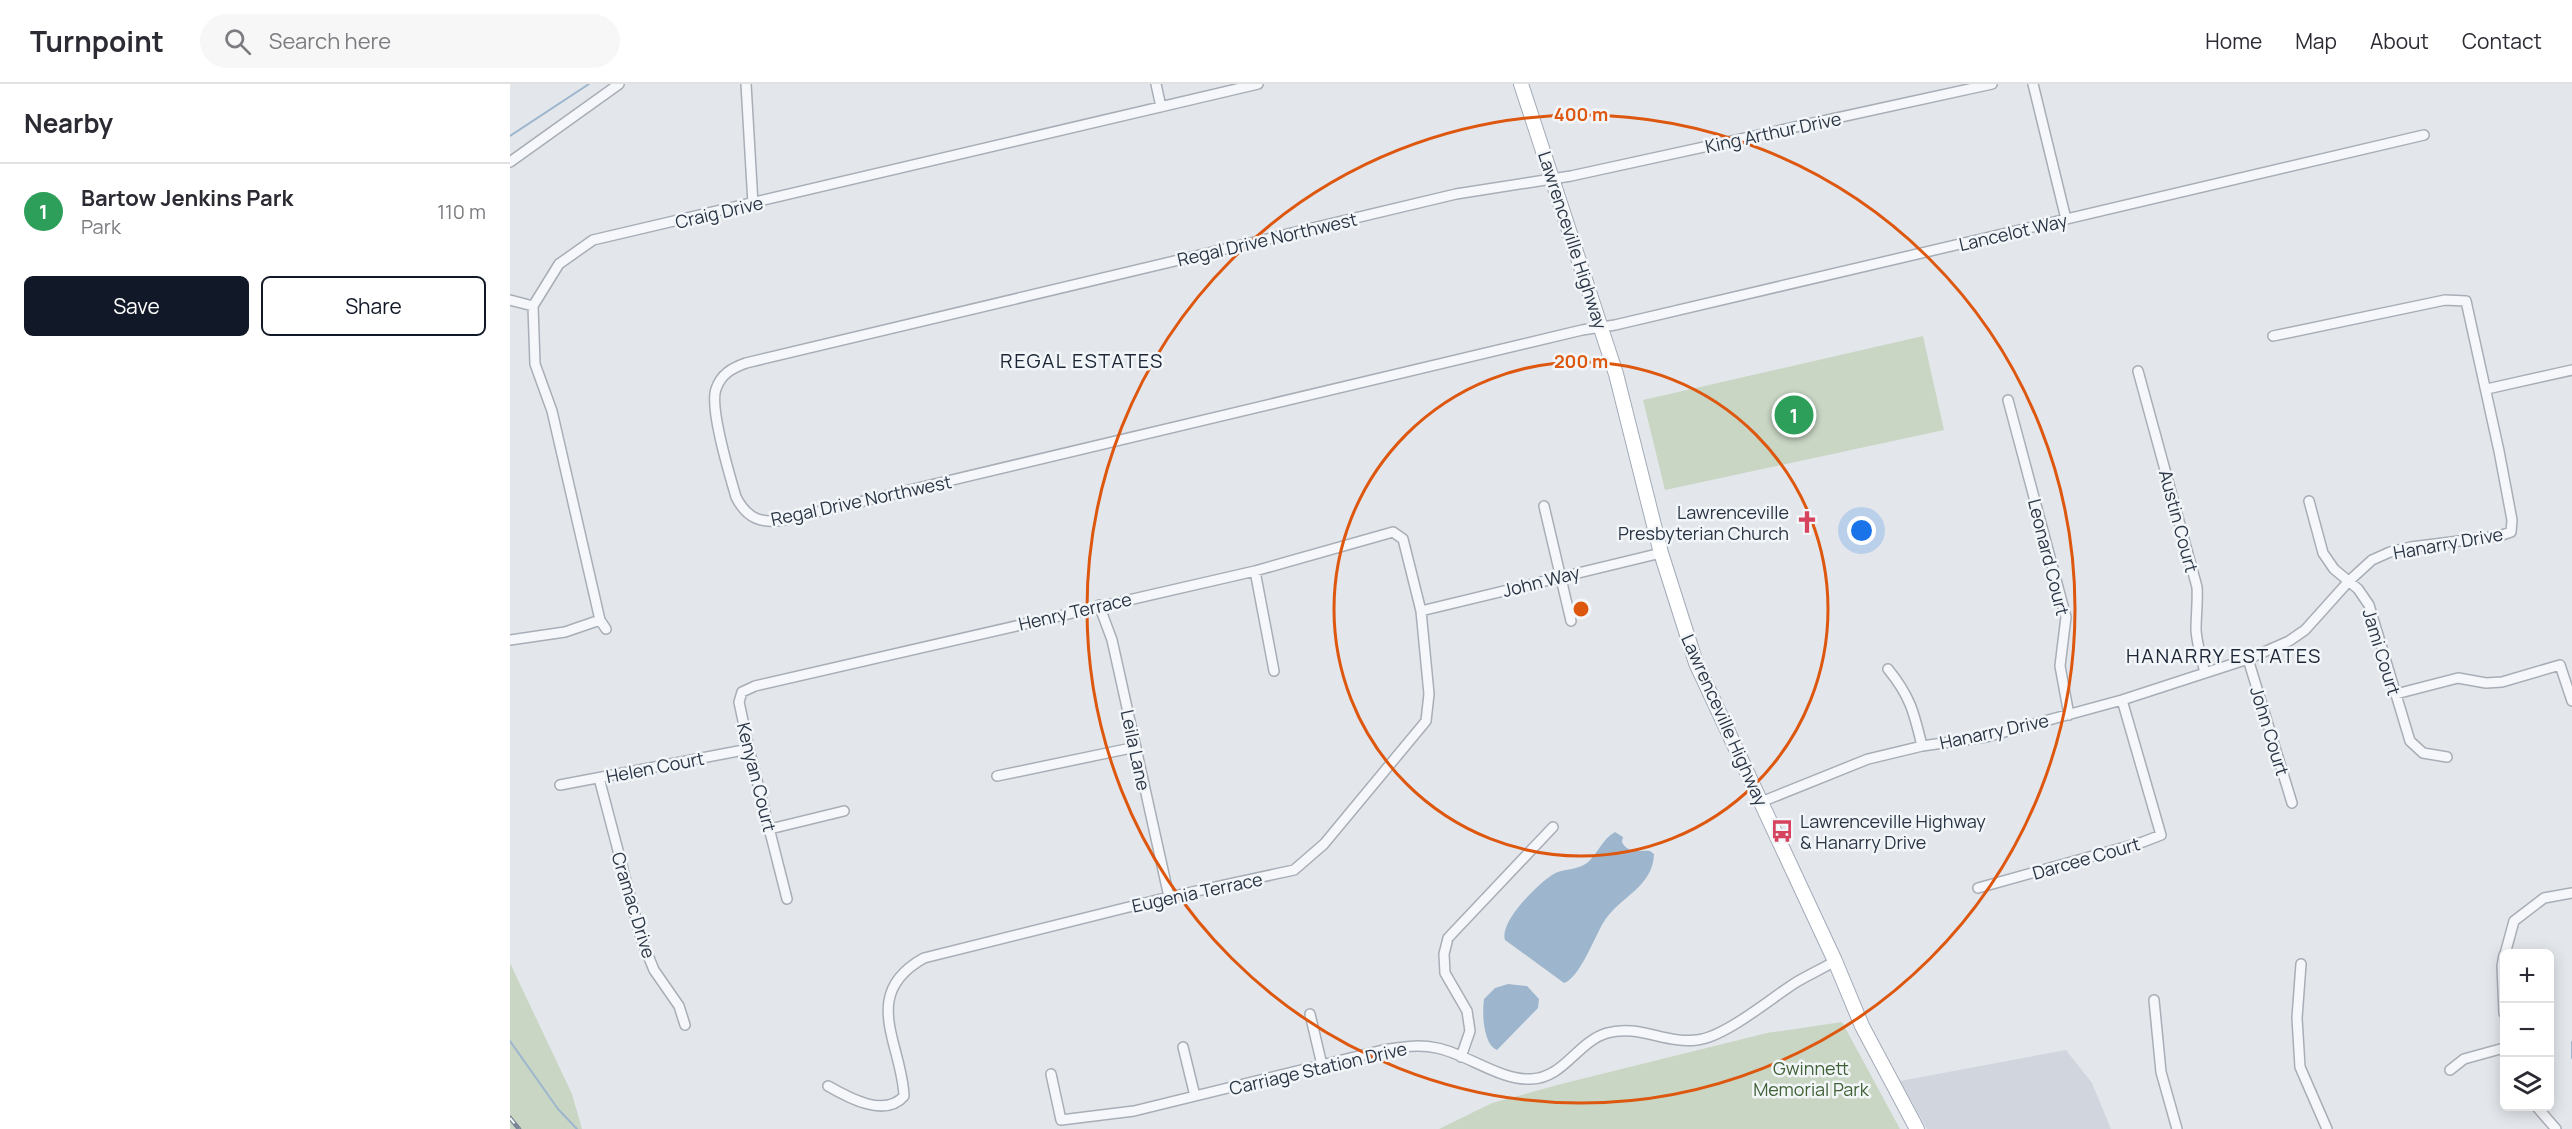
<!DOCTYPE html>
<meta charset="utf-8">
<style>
:root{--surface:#fff;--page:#f7f7f7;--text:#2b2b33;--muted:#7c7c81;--line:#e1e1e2;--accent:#111827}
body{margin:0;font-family:Manrope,sans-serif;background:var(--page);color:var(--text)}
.controls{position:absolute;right:18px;bottom:18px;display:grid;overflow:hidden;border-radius:9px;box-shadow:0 3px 15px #0003}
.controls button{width:54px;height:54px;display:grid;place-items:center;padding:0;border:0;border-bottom:2px solid var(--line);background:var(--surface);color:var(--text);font:30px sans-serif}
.you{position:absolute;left:1352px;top:447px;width:21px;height:21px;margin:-15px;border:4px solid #fff;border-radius:50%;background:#1a73e8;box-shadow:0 0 0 9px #1a73e833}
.badge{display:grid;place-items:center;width:39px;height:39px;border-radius:50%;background:var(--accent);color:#fff;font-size:20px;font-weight:700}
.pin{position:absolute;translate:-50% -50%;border:3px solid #fff;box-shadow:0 2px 6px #0006}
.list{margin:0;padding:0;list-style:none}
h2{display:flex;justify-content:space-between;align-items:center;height:78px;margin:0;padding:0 24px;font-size:26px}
h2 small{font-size:20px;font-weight:400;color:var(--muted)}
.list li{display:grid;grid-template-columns:39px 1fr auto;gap:18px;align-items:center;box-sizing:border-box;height:96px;padding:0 24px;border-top:2px solid var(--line)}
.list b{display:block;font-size:22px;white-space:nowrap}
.list p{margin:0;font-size:20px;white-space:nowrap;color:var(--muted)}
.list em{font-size:20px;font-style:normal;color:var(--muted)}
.actions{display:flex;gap:12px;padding:18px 24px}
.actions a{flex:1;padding:14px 0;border:2px solid var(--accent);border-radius:9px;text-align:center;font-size:21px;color:var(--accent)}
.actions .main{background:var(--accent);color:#fff}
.icon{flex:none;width:33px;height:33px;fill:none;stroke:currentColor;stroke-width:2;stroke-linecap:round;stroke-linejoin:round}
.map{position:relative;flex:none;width:2062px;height:1045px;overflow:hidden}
header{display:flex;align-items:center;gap:36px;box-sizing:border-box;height:84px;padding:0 30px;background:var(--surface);border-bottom:2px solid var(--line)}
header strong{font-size:28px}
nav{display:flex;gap:33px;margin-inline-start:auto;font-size:21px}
.search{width:420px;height:54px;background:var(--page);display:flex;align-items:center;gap:15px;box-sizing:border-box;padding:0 21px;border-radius:33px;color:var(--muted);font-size:22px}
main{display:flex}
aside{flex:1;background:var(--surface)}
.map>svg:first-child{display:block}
.built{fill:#d1d6de}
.green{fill:#c9d6c4}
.water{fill:#9db6cd}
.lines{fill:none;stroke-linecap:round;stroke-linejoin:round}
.stream{stroke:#9db6cd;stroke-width:2}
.minor-casing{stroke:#a8aeb7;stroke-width:12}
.primary-casing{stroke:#a2abb8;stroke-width:16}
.minor{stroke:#f6f7fa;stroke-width:9}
.primary{stroke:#fff;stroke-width:14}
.rail-casing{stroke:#7b8796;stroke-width:4.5}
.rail{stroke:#f3f6f9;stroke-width:2;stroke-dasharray:7;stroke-linecap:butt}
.ring{fill:none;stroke:#de570f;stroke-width:3}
.labels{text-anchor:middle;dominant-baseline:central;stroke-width:5;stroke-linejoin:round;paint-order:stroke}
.street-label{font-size:18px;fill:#2a3545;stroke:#f3f6f9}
.poi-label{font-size:18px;fill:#2a3545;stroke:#f3f6f9;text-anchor:end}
.park-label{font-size:18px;fill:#406236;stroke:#f3f6f9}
.neighbourhood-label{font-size:20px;letter-spacing:1.5px;fill:#1c2636;stroke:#f3f6f9}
.centre{fill:#de570f;stroke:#f3f6f9;stroke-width:3}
.ring-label{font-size:18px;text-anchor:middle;font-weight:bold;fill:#de570f;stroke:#f3f6f9;stroke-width:5;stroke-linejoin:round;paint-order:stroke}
</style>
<header>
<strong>Turnpoint</strong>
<div class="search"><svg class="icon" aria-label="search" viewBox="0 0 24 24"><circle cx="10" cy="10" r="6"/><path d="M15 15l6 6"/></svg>Search here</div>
<nav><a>Home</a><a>Map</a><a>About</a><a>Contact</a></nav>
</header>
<main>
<aside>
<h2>Nearby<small></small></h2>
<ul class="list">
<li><span class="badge" style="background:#2e9e5b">1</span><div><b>Bartow Jenkins Park</b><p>Park</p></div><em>110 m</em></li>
</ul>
<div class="actions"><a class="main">Save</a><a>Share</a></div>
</aside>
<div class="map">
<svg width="2062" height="1045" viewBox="0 0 2062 1045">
<rect width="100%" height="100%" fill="#e3e7ec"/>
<!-- built -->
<path class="built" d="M1556 966 1582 999 1601 1045H1417L1390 997Z"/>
<!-- green -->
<path class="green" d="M1413 252 1434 346 1155 406 1133 316Z
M0 879 62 1010 72 1045H0Z
M1332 938 1390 1045H929L982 1019 1051 1000 1257 949Z"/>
<!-- water -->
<path class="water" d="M1105 748 1113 753 1112 758C1118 770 1129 766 1140 767L1144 770C1143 803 1111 812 1095 836 1085 851 1070 894 1054 899L995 856C989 838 1027 801 1042 791 1052 784 1066 787 1077 779 1088 770 1092 755 1105 748Z
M998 900 1017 902 1029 915 1028 924 987 966C973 960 972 929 974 915L985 904Z"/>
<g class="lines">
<!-- stream -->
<path class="stream" d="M0 52 79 0
M0 957 48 1025 67 1045
M2062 958V974"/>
<!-- minor casing -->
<g class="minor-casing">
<path id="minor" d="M236 0 243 120
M646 0 651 23
M1482 0 1061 92 946 110 236 279C222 284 211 290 206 305 199 324 220 392 226 413 237 435 252 440 274 436L1072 246 1105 241 1914 51
M1523 0 1556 135
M0 78 109 0
M0 216 23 222
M1628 287 1687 503C1688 517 1686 531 1686 546 1687 560 1691 574 1695 588
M1977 305 2062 286
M1498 316 1556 533 1550 582 1559 631
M1799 417 1813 469 1824 485 1848 505 1859 521 1900 657 1913 669 1937 673
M1034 422 1061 537
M745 487 764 587
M589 521 602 556 659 813
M911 527 1151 469
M96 545 90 536 42 327 25 280 23 222 49 180 83 156 748 0
M0 556 55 548 90 536
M1738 575 1782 719
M1378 585C1400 612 1404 628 1412 662
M1886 610 1948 594 1976 599 1992 598 2050 581 2062 617
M487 692 626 663
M89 694 131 854 144 886 169 922 175 941
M50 701 239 665
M1251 718 1358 675 1412 662 1476 653 1612 616 1738 575 1779 557 1795 546 1839 497 1862 476 1880 468 1901 463 1989 452 2001 448 2002 436 1989 367 1956 217 1935 216 1763 252
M260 745 334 727
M1468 804 1633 758 1651 751 1612 616
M277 815 239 665 229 618 232 608 245 602 745 487 883 448 893 455 911 527 919 610 916 637 814 760 784 786 659 813 414 874C349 910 392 960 394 1012 375 1034 339 1014 318 1002
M1995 870 2004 837 2034 814 2062 809
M1994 871 1992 882 1994 929
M1791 880 1787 934 1790 983 1817 1045
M1644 916 1651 988 1667 1045
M800 930 812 981
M673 963 685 1012
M951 973 960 947 957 927 935 889 934 870 938 854 1043 743
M1940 986 1954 975 1994 964
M541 990 551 1036 624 1027 873 966C891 963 909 960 927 964 957 970 991 997 1021 995 1054 994 1067 958 1097 949 1128 940 1156 960 1187 956 1215 953 1260 915 1285 899 1298 891 1312 885 1325 877
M2026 1022 2046 1045"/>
</g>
<!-- primary casing -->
<g class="primary-casing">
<path id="primary" d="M1011 0 1106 290 1151 469 1186 579 1325 877 1352 942 1407 1045"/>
</g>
<!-- minor -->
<use href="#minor" class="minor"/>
<!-- primary -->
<use href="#primary" class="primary"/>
<!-- rail casing -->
<g class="rail-casing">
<path id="rail" d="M0 1034 9 1045"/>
</g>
<!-- rail -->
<use href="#rail" class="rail"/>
</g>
<!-- distance rings -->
<g class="ring">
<circle cx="1071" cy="525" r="247"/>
<circle cx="1071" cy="525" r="494"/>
</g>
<!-- icons -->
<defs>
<g id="church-bare" transform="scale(1.8)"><path d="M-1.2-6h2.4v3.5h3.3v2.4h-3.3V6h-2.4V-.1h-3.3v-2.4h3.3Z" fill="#d5435f" stroke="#f3f6f9" stroke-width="2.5" paint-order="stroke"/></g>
<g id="bus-bare" transform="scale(1.8)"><path d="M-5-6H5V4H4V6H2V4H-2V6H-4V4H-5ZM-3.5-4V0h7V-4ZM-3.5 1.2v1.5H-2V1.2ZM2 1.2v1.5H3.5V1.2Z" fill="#d5435f" stroke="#f3f6f9" stroke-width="2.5" paint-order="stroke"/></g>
</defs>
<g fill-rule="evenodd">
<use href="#church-bare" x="1297" y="438"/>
<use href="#bus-bare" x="1272" y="747"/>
</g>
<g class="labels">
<!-- street labels -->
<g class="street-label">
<text transform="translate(1263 48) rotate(-12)">King Arthur Drive</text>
<text transform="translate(209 128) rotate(-13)">Craig Drive</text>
<text transform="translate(1503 148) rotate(-13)">Lancelot Way</text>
<text transform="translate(757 155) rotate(-13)">Regal Drive Northwest</text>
<text transform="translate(1063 156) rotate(72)">Lawrenceville Highway</text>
<text transform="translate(351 416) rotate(-12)">Regal Drive Northwest</text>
<text transform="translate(1669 437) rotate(75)">Austin Court</text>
<text transform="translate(1938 459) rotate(-10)">Hanarry Drive</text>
<text transform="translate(1539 473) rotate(76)">Leonard Court</text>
<text transform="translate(1031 497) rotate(-14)">John Way</text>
<text transform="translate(565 527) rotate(-13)">Henry Terrace</text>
<text transform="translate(1872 568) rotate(73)">Jami Court</text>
<text transform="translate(1215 636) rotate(66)">Lawrenceville Highway</text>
<text transform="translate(1484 647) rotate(-12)">Hanarry Drive</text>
<text transform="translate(1760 647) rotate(73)">John Court</text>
<text transform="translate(626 666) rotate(78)">Leila Lane</text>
<text transform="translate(145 683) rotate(-11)">Helen Court</text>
<text transform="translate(247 693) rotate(76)">Kenyan Court</text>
<text transform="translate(1576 774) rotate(-16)">Darcee Court</text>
<text transform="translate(687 808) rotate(-12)">Eugenia Terrace</text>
<text transform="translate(124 821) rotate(73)">Cramac Drive</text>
<text transform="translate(808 984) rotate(-13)">Carriage Station Drive</text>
</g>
<!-- poi labels -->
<g class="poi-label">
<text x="1279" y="428">Lawrenceville<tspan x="1279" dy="21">Presbyterian Church</tspan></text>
<text x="1290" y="737" text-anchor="start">Lawrenceville Highway<tspan x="1290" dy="21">&amp; Hanarry Drive</tspan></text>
</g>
<!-- park labels -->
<g class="park-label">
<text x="1301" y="984">Gwinnett<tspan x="1301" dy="21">Memorial Park</tspan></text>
</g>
<!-- neighbourhood labels -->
<g class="neighbourhood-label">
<text x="572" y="276">REGAL ESTATES</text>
<text x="1714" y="571">HANARRY ESTATES</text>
</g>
</g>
<circle cx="1071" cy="525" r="9" class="centre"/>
<g class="ring-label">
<text x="1071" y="37">400 m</text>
<text x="1071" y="284">200 m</text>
</g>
</svg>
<div class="controls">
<button>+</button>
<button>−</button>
<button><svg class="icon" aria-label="layers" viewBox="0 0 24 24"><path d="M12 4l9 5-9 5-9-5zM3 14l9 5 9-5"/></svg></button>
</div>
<div class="you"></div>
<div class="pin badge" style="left:1284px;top:331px;background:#2e9e5b">1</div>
</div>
</main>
